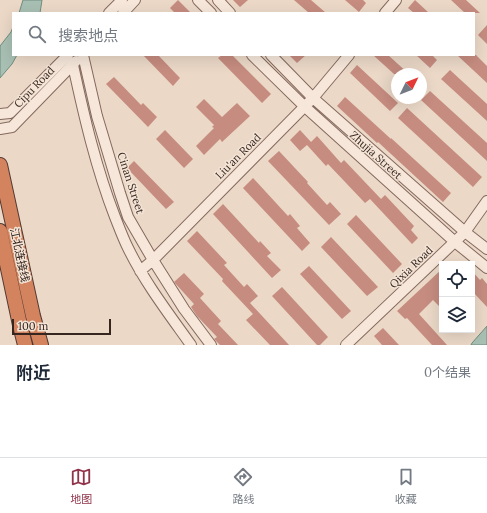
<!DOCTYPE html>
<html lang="zh">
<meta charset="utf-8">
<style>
:root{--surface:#fff;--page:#f6f6f7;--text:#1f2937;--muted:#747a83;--line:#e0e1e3;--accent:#90334a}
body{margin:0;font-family:Lora,"Noto Sans SC",serif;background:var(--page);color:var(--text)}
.controls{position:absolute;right:12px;bottom:12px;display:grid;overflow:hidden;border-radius:0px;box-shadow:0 4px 16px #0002}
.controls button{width:36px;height:36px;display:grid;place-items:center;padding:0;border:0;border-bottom:1px solid var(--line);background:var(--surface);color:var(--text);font:20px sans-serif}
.compass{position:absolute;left:391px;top:68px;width:36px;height:36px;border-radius:50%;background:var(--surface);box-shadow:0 4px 16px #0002;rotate:47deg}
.scale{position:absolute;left:12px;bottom:10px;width:99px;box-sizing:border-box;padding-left:4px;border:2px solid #372620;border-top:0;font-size:11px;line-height:14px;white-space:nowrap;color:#372620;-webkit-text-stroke:3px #f3e4d6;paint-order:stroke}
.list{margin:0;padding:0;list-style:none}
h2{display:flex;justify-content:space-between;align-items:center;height:52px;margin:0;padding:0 16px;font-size:17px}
h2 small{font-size:13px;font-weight:400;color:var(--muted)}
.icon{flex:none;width:22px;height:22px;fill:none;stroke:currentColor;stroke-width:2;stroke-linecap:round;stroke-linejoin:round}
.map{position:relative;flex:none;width:487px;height:345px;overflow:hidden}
.search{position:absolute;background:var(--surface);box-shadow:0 4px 16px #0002;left:12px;right:12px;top:12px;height:44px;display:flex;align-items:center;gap:10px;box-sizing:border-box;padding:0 14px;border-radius:0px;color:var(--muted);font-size:15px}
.sheet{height:112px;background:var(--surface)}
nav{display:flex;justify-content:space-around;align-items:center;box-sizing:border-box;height:56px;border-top:1px solid var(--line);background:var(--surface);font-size:11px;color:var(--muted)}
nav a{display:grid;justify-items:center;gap:2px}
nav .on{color:var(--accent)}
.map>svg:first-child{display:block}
.water{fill:#a8bfb3;stroke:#6f8d7e}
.building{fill:#c68c80}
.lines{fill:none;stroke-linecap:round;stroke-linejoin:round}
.minor-casing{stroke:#85695e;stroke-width:12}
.highway-casing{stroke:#543932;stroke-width:16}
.minor{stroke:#f6e7da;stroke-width:10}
.highway{stroke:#d3845f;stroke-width:14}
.labels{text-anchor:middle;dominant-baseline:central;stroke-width:3;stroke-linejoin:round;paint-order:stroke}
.street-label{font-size:11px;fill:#372620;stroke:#f3e4d6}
</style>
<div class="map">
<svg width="487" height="345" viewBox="0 0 487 345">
<rect width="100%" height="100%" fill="#ebd8c7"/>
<!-- water -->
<path class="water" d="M23 0H42L40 13H19Z
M13 27V55H17L12 64 0 78V46L11 32Z
M487 326V345H471L472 343Z"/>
<!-- building -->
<path class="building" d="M178 0 191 13H175L170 8Z
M233 0H248L240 7Z
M294 0H311L326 13H309Z
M345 0H363L366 3 359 12Z
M415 0 429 13H414L408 8Z
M451 0H466L480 13H465Z
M487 25V44L478 35Z
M143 55H158L180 78 173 86Z
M222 55H232L271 94 262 103 218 58Z
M289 55H306L297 63Z
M373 55H388L409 74H394Z
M416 55H432L437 60 430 68Z
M457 55H476L487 66V83Z
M357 65 398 103 390 111 350 73Z
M450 70 487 104V121L441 79Z
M114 77 141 105 143 103 157 117 148 127 106 84Z
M430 91 487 143V161L421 100Z
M345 97 391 139V138L451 193 443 202 378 142 377 143 337 106Z
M204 99 222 117 237 103 250 116 222 142 220 139 204 155 196 146 214 128 212 127 214 125 196 107Z
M407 108 482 177 473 187 398 118Z
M165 130 193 159 184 168 156 139Z
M300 130 311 142 317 136 341 163 344 160 381 199 385 195 414 226 411 230 418 238 412 244 370 199 365 203 328 164 326 166 307 145 300 151 290 140Z
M279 151 308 182 307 183 327 205 330 202 341 214 329 225 268 161Z
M134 161 174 202 166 209 127 168Z
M253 178 288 216 290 214 300 226 297 228 310 243 302 251 243 188Z
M223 204 259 243 260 241 271 253 267 256 281 270 272 278 213 214Z
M356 215 402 264 393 273 347 224Z
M197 231 227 263 224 265 244 287 247 284 258 296 250 303 289 345H270L246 320 253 314 222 281 223 279 187 241Z
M331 237 378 287 367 296 321 247Z
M309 266 351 311 342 319 300 274Z
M442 269V309L433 300 419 314 447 345H432L407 318 405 319 397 311Z
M472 271 480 280 482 278 487 284V307L472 291Z
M184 273 204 294 200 298 221 321 218 324 238 345H220L214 339 217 337 197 316 191 307 194 304 174 282Z
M282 287 328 337 320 345H317L272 296Z
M383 328 399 345H382L374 336Z"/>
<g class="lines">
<!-- minor casing -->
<g class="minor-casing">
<path id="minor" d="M198 0 211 13
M218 0 230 13
M109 13 122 0
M123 13 135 0
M385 13 396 0
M83 55 97 116 120 193 128 217 153 260 184 309 211 345
M252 55 304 106 455 242 487 268
M271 55 313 98 465 232 487 249
M73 65C84 116 96 168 115 217 119 227 123 238 128 248 145 283 169 314 191 345
M0 114 10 113 68 55
M0 129 12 127 76 61
M140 271 153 260 313 98 349 55
M346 345 465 232 487 201"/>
</g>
<!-- highway casing -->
<g class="highway-casing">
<path id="highway" d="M0 165 33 316 41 345
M0 231 20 325 25 345"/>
</g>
<!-- minor -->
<use href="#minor" class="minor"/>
<!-- highway -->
<use href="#highway" class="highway"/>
</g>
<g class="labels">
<!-- street labels -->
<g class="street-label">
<text transform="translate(34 87) rotate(-46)">Cipu Road</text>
<text transform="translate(376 155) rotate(42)">Zhujia Street</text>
<text transform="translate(238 156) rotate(-45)">Liu'an Road</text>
<text transform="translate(131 183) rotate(72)">Cinan Street</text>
<text transform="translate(20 255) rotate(78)">江北连接线</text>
<text transform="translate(411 267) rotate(-44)">Qixia Road</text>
</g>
</g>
</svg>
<div class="controls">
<button><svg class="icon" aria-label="locate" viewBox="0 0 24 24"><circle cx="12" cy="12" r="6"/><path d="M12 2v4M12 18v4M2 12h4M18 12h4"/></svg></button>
<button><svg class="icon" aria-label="layers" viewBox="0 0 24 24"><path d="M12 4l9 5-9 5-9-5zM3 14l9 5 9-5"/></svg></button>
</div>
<svg class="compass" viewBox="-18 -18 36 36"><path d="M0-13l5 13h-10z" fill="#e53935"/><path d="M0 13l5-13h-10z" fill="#747a83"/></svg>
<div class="scale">100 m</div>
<div class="search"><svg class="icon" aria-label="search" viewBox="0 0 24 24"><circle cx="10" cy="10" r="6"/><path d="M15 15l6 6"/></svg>搜索地点</div>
</div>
<section class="sheet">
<h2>附近<small>0个结果</small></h2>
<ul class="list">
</ul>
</section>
<nav>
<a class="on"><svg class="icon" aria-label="map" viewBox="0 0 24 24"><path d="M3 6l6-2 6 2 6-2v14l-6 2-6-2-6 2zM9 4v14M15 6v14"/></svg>地图</a>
<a><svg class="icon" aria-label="directions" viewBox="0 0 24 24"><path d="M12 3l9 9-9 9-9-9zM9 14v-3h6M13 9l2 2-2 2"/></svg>路线</a>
<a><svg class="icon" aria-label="saved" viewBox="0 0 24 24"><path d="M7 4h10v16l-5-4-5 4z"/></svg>收藏</a>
</nav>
